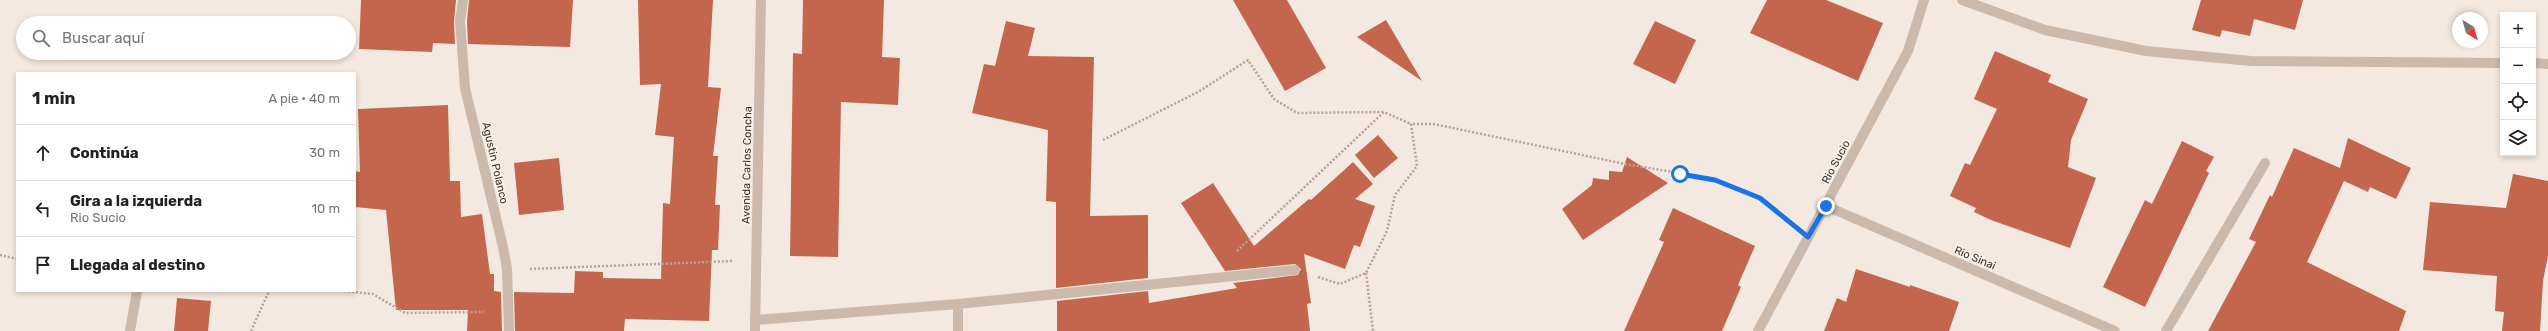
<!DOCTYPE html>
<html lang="es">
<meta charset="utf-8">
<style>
:root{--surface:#fff;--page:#f2f2f2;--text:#222;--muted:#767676;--line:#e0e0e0}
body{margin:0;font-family:Rubik,sans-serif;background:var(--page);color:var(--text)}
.controls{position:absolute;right:12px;top:12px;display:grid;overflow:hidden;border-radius:0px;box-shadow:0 2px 6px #0003}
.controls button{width:36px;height:36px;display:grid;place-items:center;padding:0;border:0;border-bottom:1px solid var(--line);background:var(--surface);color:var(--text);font:20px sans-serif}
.compass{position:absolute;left:2452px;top:12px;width:36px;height:36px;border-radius:50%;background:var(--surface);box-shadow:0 2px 6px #0003;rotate:143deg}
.stop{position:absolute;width:12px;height:12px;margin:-9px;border:3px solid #1a73e8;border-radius:50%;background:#fff}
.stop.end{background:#1a73e8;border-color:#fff;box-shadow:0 1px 4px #0008}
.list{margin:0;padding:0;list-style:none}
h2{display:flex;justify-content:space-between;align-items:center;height:52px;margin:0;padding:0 16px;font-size:17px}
h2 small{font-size:13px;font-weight:400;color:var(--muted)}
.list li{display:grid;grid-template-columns:26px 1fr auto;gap:12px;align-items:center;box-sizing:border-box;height:56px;padding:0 16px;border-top:1px solid var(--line)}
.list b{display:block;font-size:15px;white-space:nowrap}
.list p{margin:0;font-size:13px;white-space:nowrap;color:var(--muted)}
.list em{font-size:13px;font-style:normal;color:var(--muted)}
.icon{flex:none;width:22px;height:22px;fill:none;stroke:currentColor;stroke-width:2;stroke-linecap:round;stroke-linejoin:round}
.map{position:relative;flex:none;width:2548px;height:331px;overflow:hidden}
.search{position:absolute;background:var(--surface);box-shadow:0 2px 6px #0003;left:16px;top:16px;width:340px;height:44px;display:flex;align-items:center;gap:10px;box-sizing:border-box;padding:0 14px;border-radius:22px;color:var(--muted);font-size:15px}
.panel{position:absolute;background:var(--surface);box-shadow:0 2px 6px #0003;left:16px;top:72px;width:340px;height:220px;border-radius:0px}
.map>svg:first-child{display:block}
.building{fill:#c4664d}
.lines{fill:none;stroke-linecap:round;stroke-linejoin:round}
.path{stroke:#b7a396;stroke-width:2.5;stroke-dasharray:2 2;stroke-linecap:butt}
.minor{stroke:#cbb9ac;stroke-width:10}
.tertiary{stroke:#cbb9ac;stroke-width:10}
.route{stroke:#1a73e8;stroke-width:5}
.labels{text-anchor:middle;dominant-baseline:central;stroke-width:3;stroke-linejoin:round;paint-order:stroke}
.street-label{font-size:11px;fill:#392f2b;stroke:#faf4ed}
</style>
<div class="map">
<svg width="2548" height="331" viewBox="0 0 2548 331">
<rect width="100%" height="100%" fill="#f3e9e0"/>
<!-- building -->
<path class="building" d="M361 0H456L454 21 455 44 433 43 432 52 359 49Z
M469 0H573L570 47 468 44 467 21Z
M638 0H713L708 87 721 88 713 156H718L715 205H720L718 250H712L709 321 625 319 624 331H515L514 292 574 293 575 271 603 272V278L661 279 663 203 670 204 674 137 655 135 661 84 640 85Z
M803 0H884L882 57 900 58 898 105 841 102 838 257 790 256 793 53 802 54Z
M1233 0H1287L1326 68 1285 91Z
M1767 0H1826L1883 23 1858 81 1750 33Z
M2201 0H2303L2295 30 2254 19 2250 36 2222 30 2220 37 2192 30Z
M1386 20 1422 81 1357 37Z
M1006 21 1035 28 1028 56 1094 57 1090 216 1148 215V278L1056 288V202L1046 201 1048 130 972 113 984 64 995 66Z
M1655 21 1696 40 1675 84 1633 64Z
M1995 51 2051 75 2048 82 2088 99 2071 140 2068 167 2096 178 2070 248 1991 220 1974 212 1976 208 1950 196 1965 163 1970 165 1997 109 1974 99Z
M448 105 450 181H460L461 217 482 214 490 274H494V291L501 292 502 331H467L468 310H396L386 210 355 207V171L360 172 358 109Z
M1378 135 1398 158 1374 178 1355 155Z
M2348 138 2411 168 2396 199 2370 187 2368 192 2344 181 2307 262 2406 311 2399 331H2208L2256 242 2249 239 2270 195 2272 197 2294 148 2340 168Z
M2182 141 2214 157 2206 171 2209 173 2145 307 2103 287 2145 200 2152 204Z
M1627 157 1668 183 1583 240 1562 209 1592 185 1593 178 1609 180V171L1622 172Z
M559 158 564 210 519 215 514 163Z
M1353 162 1373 184 1355 199 1375 206 1360 247 1354 245 1345 269 1304 254 1311 303 1307 304 1310 331H1057V301L1148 291 1149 303 1237 288 1233 283 1298 275 1301 269 1295 264 1225 271 1181 203 1213 183 1254 246 1309 199 1311 200Z
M2513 174 2548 181V256L2543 281 2540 331H2502L2504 312 2495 311 2497 276 2423 270 2430 202 2506 208Z
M1673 208 1755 246 1738 285 1741 287 1722 331H1624L1664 242 1659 240Z
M1856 269 1910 287V285L1959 302 1949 331H1824L1837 298 1846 302Z
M177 298 211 301 208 331H174Z"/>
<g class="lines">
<!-- path -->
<path class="path" d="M1103 140 1198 92 1248 60 1274 99 1297 113 1384 112
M1237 251 1384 112 1411 124
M0 255 17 259
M530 269 733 261
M1366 273 1373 331
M1318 277 1340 284 1366 273 1387 231 1395 195 1417 166 1411 124H1434L1625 164 1715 179 1760 198 1790 223
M344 291 373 294 405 313 484 312
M251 331 269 291"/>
<!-- minor -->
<path class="minor" d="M463 0 460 21 465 88 503 247 507 269 509 331
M1962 0 2045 30 2146 51 2251 61 2503 63
M2533 63 2548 64
M1826 206 2115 331
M958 304V331
M755 320 958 304 1295 270
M130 331 137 291
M1758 331 1908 51 1924 0
M2166 331 2265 163"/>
<!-- tertiary -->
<path class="tertiary" d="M755 331 761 0"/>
</g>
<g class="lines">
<!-- route -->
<path class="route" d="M1680 174 1715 180 1760 198 1808 237 1826 206"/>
</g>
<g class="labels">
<!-- street labels -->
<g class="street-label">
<text transform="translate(1836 162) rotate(-62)">Rio Sucio</text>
<text transform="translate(495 163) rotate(77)">Agustin Polanco</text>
<text transform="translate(747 165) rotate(-89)">Avenida Carlos Concha</text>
<text transform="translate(1975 258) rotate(23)">Rio Sinai</text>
</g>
</g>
</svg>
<div class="controls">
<button>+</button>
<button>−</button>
<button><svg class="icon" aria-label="locate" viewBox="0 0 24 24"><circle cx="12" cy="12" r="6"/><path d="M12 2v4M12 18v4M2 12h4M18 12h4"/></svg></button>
<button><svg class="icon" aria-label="layers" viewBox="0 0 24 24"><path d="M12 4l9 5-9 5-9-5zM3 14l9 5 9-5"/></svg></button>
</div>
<svg class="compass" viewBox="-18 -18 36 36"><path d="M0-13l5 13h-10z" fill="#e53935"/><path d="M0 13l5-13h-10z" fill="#767676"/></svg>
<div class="stop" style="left:1680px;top:174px"></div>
<div class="stop end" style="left:1826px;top:206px"></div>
<div class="search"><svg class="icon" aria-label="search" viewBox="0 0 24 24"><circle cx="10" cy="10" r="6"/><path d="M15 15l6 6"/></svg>Buscar aquí</div>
<section class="panel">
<h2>1 min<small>A pie · 40 m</small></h2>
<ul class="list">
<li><svg class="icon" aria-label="ahead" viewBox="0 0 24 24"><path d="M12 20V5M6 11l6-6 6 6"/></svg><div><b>Continúa</b></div><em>30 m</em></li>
<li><svg class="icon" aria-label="left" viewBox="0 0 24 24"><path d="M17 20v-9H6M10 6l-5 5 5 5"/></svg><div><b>Gira a la izquierda</b><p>Rio Sucio</p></div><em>10 m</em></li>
<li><svg class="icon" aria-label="arrive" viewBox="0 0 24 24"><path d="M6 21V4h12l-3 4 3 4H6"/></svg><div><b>Llegada al destino</b></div></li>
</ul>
</section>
</div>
